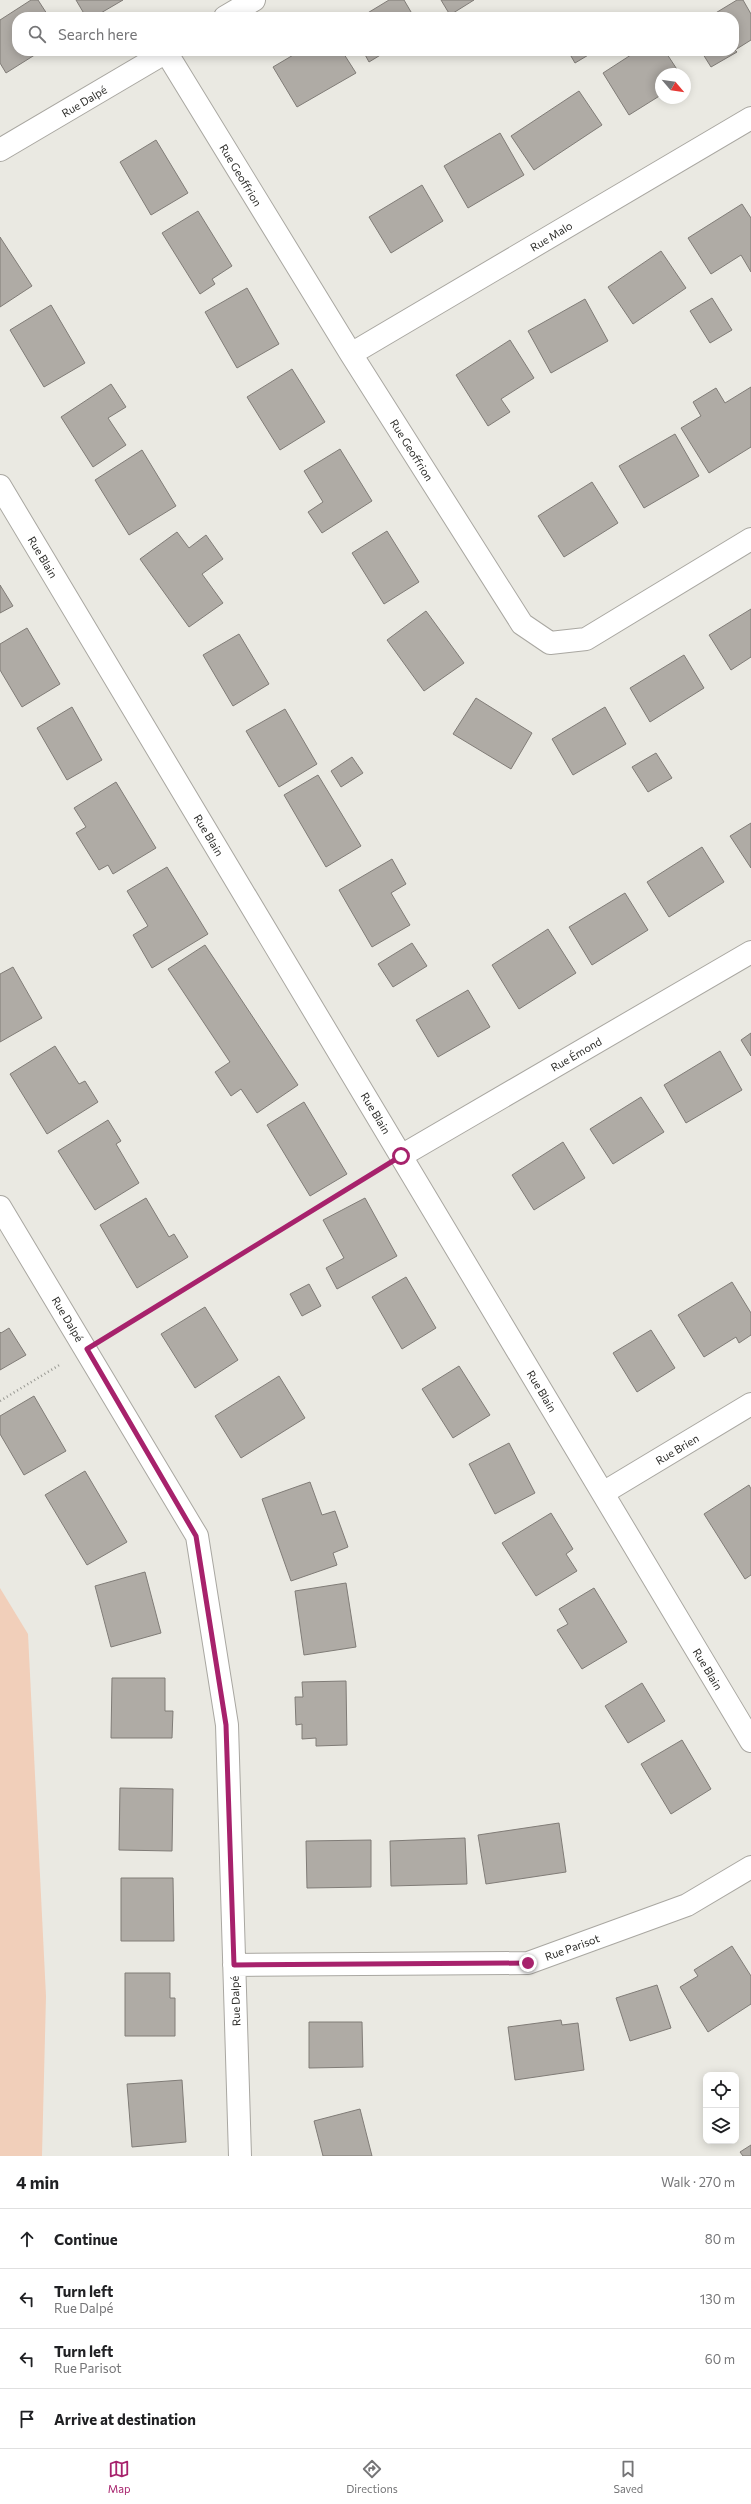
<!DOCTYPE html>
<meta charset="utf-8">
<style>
:root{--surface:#fff;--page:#f2f2f2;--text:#202124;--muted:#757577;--line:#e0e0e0;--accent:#a7226c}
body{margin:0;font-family:Commissioner,sans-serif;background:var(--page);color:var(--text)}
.controls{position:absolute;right:12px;bottom:12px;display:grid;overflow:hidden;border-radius:8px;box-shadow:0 2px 10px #0003}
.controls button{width:36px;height:36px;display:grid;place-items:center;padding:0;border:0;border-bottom:1px solid var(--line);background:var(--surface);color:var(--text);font:20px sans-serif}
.compass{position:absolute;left:655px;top:68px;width:36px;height:36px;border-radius:50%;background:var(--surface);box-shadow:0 2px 10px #0003;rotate:119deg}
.stop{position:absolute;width:12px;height:12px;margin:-9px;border:3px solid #a7226c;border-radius:50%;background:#fff}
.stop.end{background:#a7226c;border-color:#fff;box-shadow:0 1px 4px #0008}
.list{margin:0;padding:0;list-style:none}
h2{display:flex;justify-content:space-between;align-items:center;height:52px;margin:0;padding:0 16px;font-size:17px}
h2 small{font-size:13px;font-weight:400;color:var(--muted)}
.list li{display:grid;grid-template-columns:26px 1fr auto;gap:12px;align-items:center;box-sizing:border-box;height:60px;padding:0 16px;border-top:1px solid var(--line)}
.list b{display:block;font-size:15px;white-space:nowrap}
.list p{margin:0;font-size:13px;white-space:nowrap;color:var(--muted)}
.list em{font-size:13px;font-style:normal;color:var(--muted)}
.icon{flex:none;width:22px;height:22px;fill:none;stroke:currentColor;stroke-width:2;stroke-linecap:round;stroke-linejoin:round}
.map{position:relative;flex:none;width:751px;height:2156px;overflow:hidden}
.search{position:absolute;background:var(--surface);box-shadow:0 2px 10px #0003;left:12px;right:12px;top:12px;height:44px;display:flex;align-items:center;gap:10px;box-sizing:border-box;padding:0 14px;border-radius:16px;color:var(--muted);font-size:15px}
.sheet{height:292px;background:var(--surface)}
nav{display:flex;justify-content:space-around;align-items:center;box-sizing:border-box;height:56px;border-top:1px solid var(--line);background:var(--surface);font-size:11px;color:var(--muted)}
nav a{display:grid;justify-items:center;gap:2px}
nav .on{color:var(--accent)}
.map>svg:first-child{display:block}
.green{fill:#f1cfba}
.building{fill:#afaba5;stroke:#807c77}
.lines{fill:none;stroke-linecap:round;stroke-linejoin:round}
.minor-casing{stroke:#a9a7a1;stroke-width:24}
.path{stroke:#989892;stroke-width:2.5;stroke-dasharray:1 3;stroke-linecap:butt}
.minor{stroke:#fff;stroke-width:22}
.route{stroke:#a7226c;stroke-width:5}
.labels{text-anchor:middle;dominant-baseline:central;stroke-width:3;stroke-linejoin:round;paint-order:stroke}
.street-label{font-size:11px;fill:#2c2c29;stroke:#fff}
</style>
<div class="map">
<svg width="751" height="2156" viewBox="0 0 751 2156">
<rect width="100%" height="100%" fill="#eae9e2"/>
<!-- green -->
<path class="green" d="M0 1588 28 1634 46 1996 42 2156H0Z"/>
<!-- building -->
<path class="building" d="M31 0H38L49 17H17V51H41L6 73 0 63V20Z
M76 0H123L94 17H86Z
M389 0H404L414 17H361Z
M441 0H474L450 15Z
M737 0H743L751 14V40L735 50 737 52 711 67 701 51H734V17H709Z
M300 51H342L356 73 297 107 273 67Z
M363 51H387L369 62Z
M568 51H595L575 63Z
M637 51H665L680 74H661V95L629 115 603 73Z
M579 91 602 125 534 170 511 136Z
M500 133 524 175 468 208 444 166Z
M156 140 188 193 151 215 120 162Z
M422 185 443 221 391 253 369 217Z
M742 204 751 218V272L741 255 711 274 688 238Z
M198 211 232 266 212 279 215 284 200 294 162 233Z
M0 237 32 286 0 307Z
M661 251 686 288 633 324 608 287Z
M247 288 279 344 237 368 205 312Z
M712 298 732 330 710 343 690 311Z
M585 299 608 341 551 373 528 331Z
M51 305 85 363 44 387 10 330Z
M510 340 534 378 501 399 510 412 488 426 456 375Z
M292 369 325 422 280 450 247 397Z
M111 384 126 407 108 418 126 445 93 467 61 417Z
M751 387V447L709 473 681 428 701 416 693 402 716 388 725 403Z
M675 434 699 476 644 508 619 466Z
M340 449 372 501 322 533 308 512 323 502 304 471Z
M142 450 176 506 129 535 95 480Z
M592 482 618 523 564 557 538 516Z
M387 531 419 582 384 604 352 553Z
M177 532 189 548 206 535 223 559 202 574 223 603 189 627 140 559Z
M0 585 13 606 0 613Z
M751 609V657L731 670 709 635Z
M426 611 464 663 424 691 387 640Z
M27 628 60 684 22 707 0 670V644Z
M239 634 269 684 233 706 203 655Z
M684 655 704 688 650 722 630 688Z
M476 698 532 733 511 769 453 734Z
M72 707 102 760 67 780 37 728Z
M605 707 626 744 573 775 552 739Z
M285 709 317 764 279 787 246 731Z
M656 753 672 778 648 792 632 767Z
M352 757 363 773 341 787 331 771Z
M318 775 361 846 326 867 284 795Z
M116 782 156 848 113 874 108 865 99 870 76 833 86 827 74 808Z
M751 823V868L730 836Z
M702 847 724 882 669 917 647 882Z
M392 859 406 884 391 893 410 925 372 947 339 890Z
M167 867 208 934 152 968 133 935 148 926 127 891Z
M625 893 648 930 592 965 569 927Z
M548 929 576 973 519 1009 492 965Z
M412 943 427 966 393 987 378 964Z
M205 945 298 1085 257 1113 241 1089 231 1096 215 1072 230 1062 168 969Z
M13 967 42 1018 0 1042V974Z
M468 990 490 1027 438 1057 416 1020Z
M751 1033V1056L741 1040Z
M55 1046 79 1084 85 1081 98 1102 47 1134 10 1074Z
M720 1051 742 1090 686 1123 664 1085Z
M641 1097 664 1132 613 1164 590 1129Z
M304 1102 347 1174 310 1196 267 1125Z
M108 1120 121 1141 116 1144 139 1183 95 1210 58 1151Z
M563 1142 585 1178 534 1210 512 1175Z
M146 1198 169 1237 174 1234 188 1257 137 1288 100 1225Z
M365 1198 397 1256 337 1289 326 1268 344 1258 323 1220Z
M406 1277 436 1328 402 1349 372 1297Z
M732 1282 751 1313V1335L739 1343 736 1337 704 1357 678 1315Z
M309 1284 321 1306 302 1316 290 1294Z
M205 1307 238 1360 195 1388 161 1334Z
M9 1328 26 1355 0 1370V1332L1 1333Z
M651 1330 675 1368 637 1392 613 1353Z
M459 1366 490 1415 453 1438 422 1389Z
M279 1376 305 1418 241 1458 215 1416Z
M34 1396 66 1451 24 1475 0 1434V1416Z
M509 1443 535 1493 495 1514 469 1464Z
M85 1471 127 1542 87 1565 45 1495Z
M310 1482 322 1515 335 1511 348 1547 333 1553 337 1565 291 1581 262 1499Z
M749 1485 751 1489V1575L745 1579 704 1514Z
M551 1513 573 1549 566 1554 577 1571 536 1596 502 1543Z
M145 1572 161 1633 111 1647 95 1586Z
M346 1583 356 1647 304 1655 295 1591Z
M594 1588 627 1642 582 1669 557 1630 568 1624 559 1609Z
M112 1678H165V1711H173L172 1738H111Z
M346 1681 347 1745 316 1746V1738L302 1739V1724L296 1725 295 1697H303L302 1682Z
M642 1683 665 1721 628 1743 605 1706Z
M682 1740 711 1789 671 1814 641 1764Z
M120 1788 173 1789 172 1851 119 1850Z
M559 1823 566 1872 486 1884 478 1835Z
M465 1838 467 1884 391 1886 390 1841Z
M371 1840V1887L307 1888 306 1841Z
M121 1878H173L174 1941H121Z
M732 1946 751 1976V2004L708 2032 680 1987 698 1976 694 1970Z
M125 1973H170V1998H175V2036H125Z
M657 1985 671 2028 630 2041 616 1998Z
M561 2020 562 2025 578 2023 584 2070 515 2080 508 2027Z
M309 2022H362L363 2067 309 2068Z
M182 2080 186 2142 132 2147 127 2084Z
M360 2109 372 2156H323L314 2121Z
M751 2145V2156H743L740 2152Z"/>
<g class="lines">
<!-- minor casing -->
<g class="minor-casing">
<path id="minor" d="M225 17 254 0
M166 52 351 354 522 624 550 643 586 639 751 539
M0 150 168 51
M351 354 751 118
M0 486 751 1741
M401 1156 751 952
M0 1207 197 1536 227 1725 240 2156
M603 1493 751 1404
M234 1965 528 1963 687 1905 751 1867"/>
</g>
<!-- path -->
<path class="path" d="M110 1335 377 1171
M0 1401 61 1364"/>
<!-- minor -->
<use href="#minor" class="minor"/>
</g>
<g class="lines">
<!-- route -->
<path class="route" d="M401 1156 87 1349 196 1536 226 1725 234 1965 528 1963"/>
</g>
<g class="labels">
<!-- street labels -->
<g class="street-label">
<text transform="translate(84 101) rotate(-31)">Rue Dalpé</text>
<text transform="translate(241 175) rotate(59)">Rue Geoffrion</text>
<text transform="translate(551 236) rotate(-31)">Rue Malo</text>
<text transform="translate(412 450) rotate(58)">Rue Geoffrion</text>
<text transform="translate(43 557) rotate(59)">Rue Blain</text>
<text transform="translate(209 835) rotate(59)">Rue Blain</text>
<text transform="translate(576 1054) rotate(-30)">Rue Émond</text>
<text transform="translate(376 1113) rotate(59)">Rue Blain</text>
<text transform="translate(68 1319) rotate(59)">Rue Dalpé</text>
<text transform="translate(542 1391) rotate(59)">Rue Blain</text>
<text transform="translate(677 1449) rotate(-31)">Rue Brien</text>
<text transform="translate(708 1669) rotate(59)">Rue Blain</text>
<text transform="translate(572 1947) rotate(-20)">Rue Parisot</text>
<text transform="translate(235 2001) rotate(-92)">Rue Dalpé</text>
</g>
</g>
</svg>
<div class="controls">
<button><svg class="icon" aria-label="locate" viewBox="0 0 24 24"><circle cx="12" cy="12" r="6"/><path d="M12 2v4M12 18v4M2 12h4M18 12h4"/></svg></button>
<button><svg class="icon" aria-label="layers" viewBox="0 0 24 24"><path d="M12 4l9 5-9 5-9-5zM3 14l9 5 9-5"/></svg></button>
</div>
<svg class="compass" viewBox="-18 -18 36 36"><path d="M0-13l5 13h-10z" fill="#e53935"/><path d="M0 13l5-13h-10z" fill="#757577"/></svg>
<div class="stop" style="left:401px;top:1156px"></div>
<div class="stop end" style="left:528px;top:1963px"></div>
<div class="search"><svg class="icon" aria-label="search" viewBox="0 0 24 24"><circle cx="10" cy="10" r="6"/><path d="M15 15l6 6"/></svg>Search here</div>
</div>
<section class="sheet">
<h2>4 min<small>Walk · 270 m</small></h2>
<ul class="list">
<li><svg class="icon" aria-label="ahead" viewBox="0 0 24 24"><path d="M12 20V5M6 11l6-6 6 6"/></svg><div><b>Continue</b></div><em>80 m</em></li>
<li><svg class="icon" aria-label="left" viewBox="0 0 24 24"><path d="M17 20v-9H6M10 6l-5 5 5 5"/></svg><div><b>Turn left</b><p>Rue Dalpé</p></div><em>130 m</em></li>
<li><svg class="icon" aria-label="left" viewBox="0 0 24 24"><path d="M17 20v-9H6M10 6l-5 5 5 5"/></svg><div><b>Turn left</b><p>Rue Parisot</p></div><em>60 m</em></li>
<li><svg class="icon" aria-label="arrive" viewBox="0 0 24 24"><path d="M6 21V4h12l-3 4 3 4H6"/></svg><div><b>Arrive at destination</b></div></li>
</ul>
</section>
<nav>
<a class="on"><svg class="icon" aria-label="map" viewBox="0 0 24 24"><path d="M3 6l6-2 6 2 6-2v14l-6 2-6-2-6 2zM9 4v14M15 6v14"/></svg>Map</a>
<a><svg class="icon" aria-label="directions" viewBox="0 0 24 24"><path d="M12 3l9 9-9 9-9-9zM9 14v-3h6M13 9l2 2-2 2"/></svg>Directions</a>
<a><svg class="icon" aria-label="saved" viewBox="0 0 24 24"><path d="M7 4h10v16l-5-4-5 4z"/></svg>Saved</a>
</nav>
